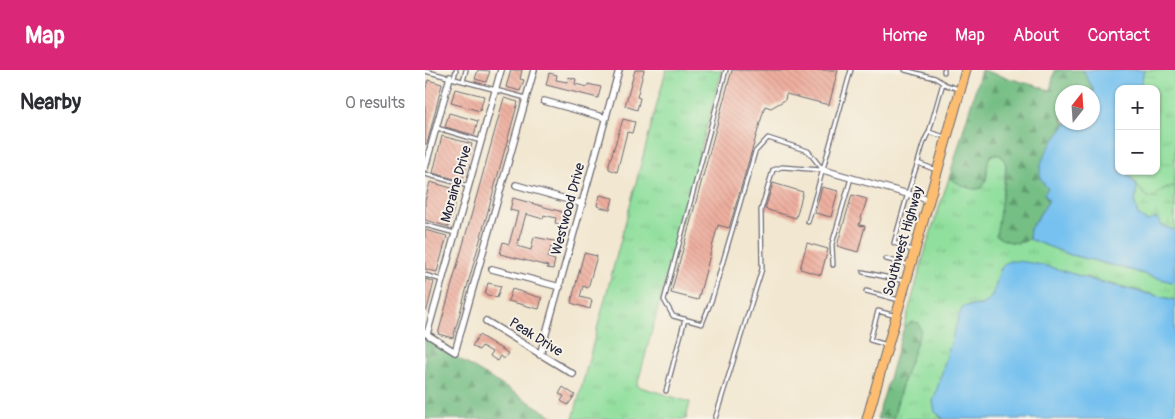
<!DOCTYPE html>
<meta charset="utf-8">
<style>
:root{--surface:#fff;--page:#f7f7f7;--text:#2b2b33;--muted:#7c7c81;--line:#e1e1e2;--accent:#db2777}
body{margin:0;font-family:Pangolin,sans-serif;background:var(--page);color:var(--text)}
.controls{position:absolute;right:15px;top:15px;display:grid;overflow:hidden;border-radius:10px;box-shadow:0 1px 4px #0004}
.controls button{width:45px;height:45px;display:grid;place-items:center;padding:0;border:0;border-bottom:1px solid var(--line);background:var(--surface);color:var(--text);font:25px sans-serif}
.compass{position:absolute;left:630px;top:15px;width:45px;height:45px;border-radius:50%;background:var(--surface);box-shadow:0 1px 4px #0004;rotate:17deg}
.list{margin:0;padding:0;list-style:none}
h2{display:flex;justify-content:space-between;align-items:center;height:65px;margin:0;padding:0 20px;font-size:21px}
h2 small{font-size:16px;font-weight:400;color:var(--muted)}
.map{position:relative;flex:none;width:750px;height:349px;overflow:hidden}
header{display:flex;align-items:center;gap:30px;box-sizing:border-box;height:70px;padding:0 25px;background:var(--accent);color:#fff}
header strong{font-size:24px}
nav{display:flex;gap:28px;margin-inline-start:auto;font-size:18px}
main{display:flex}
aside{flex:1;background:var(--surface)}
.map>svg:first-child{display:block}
.grass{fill:url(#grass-tufts);stroke:#59806c}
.forest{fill:url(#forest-firs);stroke:#4b7060}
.wetland{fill:url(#wetland-marsh);stroke:#59806c}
.water{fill:#76c1ef;stroke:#4c7295}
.building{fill:url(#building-back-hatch)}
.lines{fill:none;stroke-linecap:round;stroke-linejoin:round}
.lane-casing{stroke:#6b676f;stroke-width:5.5}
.street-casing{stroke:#6b676f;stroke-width:8}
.primary-casing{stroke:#6b676f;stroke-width:11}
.lane{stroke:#fff;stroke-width:3}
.street{stroke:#fff;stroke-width:5.5}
.primary{stroke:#fcbd6f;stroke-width:9}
.labels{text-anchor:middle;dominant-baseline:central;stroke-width:4;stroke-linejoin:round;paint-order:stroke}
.street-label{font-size:14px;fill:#22223b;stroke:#f7f3e8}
</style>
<header>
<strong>Map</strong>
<nav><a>Home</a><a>Map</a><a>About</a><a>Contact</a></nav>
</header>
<main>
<aside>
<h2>Nearby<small>0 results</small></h2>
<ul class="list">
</ul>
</aside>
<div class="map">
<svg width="750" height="349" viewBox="0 0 750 349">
<defs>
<pattern id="grass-tufts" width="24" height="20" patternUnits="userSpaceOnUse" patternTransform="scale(1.25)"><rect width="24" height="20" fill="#90df9d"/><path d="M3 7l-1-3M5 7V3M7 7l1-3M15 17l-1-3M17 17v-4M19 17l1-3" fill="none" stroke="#7cbf88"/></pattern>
<pattern id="forest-firs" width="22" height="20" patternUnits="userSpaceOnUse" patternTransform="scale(1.25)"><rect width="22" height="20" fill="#74be84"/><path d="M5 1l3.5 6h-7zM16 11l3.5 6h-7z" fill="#5f9a6d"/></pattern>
<pattern id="wetland-marsh" width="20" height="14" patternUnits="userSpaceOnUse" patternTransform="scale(1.25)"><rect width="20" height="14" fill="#90df9d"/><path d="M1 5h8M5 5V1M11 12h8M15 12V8" fill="none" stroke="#7cbf88"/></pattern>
<pattern id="building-back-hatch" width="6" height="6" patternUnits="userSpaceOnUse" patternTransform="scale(1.25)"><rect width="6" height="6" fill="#eeaf9f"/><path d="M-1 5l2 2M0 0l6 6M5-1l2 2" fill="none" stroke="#cc968a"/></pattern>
</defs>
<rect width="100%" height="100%" fill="#f7f3e8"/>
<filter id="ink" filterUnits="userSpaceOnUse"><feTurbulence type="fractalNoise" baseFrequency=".02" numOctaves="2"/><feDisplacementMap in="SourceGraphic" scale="10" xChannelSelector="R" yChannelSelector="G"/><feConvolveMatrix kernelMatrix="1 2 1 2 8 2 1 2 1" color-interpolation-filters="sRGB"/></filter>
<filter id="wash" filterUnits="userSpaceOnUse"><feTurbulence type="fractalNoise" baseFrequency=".0096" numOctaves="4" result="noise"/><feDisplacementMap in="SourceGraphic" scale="20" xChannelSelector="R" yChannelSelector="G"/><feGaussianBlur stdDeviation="1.12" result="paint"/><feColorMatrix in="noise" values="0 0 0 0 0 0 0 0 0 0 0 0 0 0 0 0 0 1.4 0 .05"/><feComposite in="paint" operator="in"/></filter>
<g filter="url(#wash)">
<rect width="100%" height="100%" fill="#f2e7d0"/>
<!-- grass -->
<path class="grass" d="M241 0H297L212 316 265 332 261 349H148Z
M719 0H750V160L722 151 711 112 703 105 702 101H731V19H715Z
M573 84 579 89 581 95 572 166C583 172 593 176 604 169L646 185 695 197 750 213V230L603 193 575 199C573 209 570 230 558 234 552 236 545 235 539 237L508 332 514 346 519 349H468L494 253 487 252 479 257 503 171 524 108C539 115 561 131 562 103 562 95 561 91 567 85Z"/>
<!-- forest -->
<path class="forest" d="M556 0 625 20 630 0H658L668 19V25V22H638V52L642 53 625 76 621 115 623 119 621 127 623 132 605 159 604 169C593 176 582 172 571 166L581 102V95L577 86C551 74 572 121 550 119 541 119 531 112 524 108Z
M487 252 494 253 496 261 477 314 468 349H452L479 257Z
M0 268 132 349H0Z"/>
<!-- wetland -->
<path class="wetland" d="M712 116C718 121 720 128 729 128 736 121 739 116 750 116V160C740 159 732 150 722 151L713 145 710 133Z"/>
<!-- water -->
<path class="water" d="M658 0H719L715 19H694V101H702L703 105 712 116 710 133 713 145 722 151 732 148 737 156 750 160V213L695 197 646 185 604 169 605 159 623 132V129L619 124 623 118C621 116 619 115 618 112 606 94 633 66 642 53L668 52V19Z
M585 191C612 191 638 201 664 209 692 217 721 223 750 230V349H519L510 342 508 332 534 245 538 237C546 235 557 237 562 232 574 221 570 195 585 191Z"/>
<g id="blocks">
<!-- building -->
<path class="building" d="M53 0 65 1 61 12 50 9Z
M86 0H97L95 9 99 10 95 21 81 17Z
M210 0H219L212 27 215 28 212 40 200 36Z
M307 0H413L404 35 361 24 360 30 346 38 340 36 304 158 293 155 273 230 246 223Z
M124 3 132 5 131 10 142 12 143 7 151 9 150 14 163 17V14L176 17 173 28 121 15Z
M3 10 17 14 2 74H0V20Z
M30 19 59 26 55 41 26 33Z
M79 28 93 32 28 268 13 264Z
M24 43 53 51 49 65 20 57Z
M198 49 210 52 207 63 202 62 192 102 184 99V94Z
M17 66 47 74 37 111 8 103Z
M5 112 34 120 24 157 0 150V131Z
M348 113 378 122 371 148 340 139Z
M397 117 413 121 406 147 390 143Z
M175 125 188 128 185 140 172 136Z
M427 125 442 129 434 155 440 156 433 182 412 176Z
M88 128 141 143 138 155 130 153 131 148 119 145 118 149 101 144 92 176 106 180 109 167 134 172 132 179 126 177 123 188 130 190 128 199 122 198 123 196 75 184 78 172 84 174 93 142 85 140Z
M0 160 22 166 12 202 0 199Z
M382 173 403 179 396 205 375 199Z
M159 183 172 186 163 218 158 216 155 227 167 230 165 239 146 233Z
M0 209 9 212 2 240H0Z
M63 213 76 216 72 228 60 224Z
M87 219 117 228 114 239 83 231Z
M54 265 83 283 79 289 75 286 72 291 65 286 67 282 57 276 54 280 47 276Z
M138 317 150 325 143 335 136 331 139 326 134 324Z"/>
</g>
</g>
<g filter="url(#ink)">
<use href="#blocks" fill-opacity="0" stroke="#6b676f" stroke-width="1"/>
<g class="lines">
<!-- lane casing -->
<g class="lane-casing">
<path id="lane" d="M301 0 239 230 248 246 277 254 287 229 330 82 343 68 383 81 398 100
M480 0 510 8 521 15 534 19
M0 1 101 28
M519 2V0
M29 8 31 0
M38 11 41 0
M12 58 56 71
M504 62 520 67
M493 93 511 100
M0 104 43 116
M383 152 426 0
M0 155 30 163
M489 181 469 173C476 147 483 121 492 95 496 84 497 72 504 62L518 13
M461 189 485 195
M408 195 407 174 426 108
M438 202 479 211
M0 205 17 210
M441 221 474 230
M462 275 445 270 453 241 471 246
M241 321 260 249
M290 349 337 199 336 140 348 100 357 97 397 100"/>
</g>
<!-- street casing -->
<g class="street-casing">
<path id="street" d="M119 31 181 48
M0 98 25 7
M398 100 504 130
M91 115 158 134
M67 199 135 217
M61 251 148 304
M0 263 30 282 109 0
M2 264 76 0
M115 285 194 0"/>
</g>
<!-- primary casing -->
<g class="primary-casing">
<path id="primary" d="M442 349 541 0"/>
</g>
<!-- lane -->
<use href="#lane" class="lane"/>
<!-- street -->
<use href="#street" class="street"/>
<!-- primary -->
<use href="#primary" class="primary"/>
</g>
</g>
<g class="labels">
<!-- street labels -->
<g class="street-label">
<text transform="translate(31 114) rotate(-74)">Moraine Drive</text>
<text transform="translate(143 139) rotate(-75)">Westwood Drive</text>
<text transform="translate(478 171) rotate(-74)">Southwest Highway</text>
<text transform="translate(111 267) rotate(32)">Peak Drive</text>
</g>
</g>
</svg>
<div class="controls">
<button>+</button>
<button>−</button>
</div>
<svg class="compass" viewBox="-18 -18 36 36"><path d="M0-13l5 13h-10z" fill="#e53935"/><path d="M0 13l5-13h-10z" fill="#7c7c81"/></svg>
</div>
</main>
